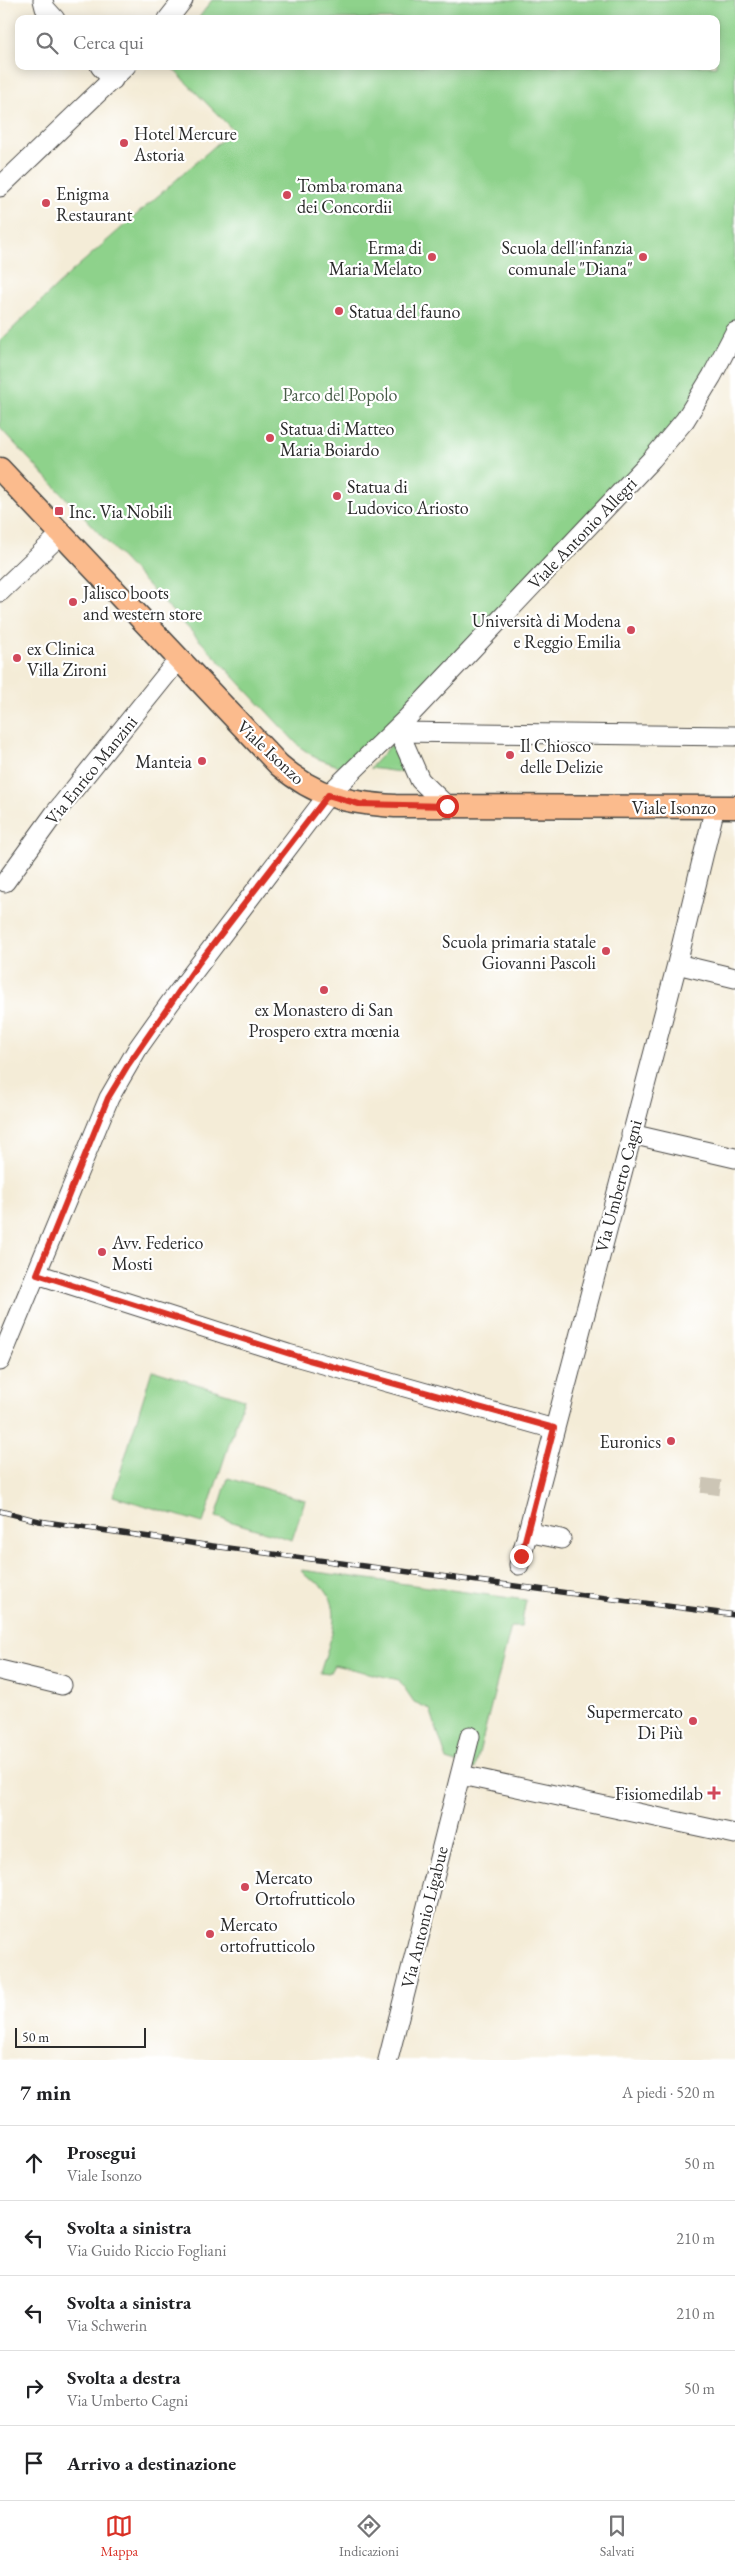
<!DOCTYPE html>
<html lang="it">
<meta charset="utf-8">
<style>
:root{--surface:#fff;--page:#f6f6f6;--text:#202124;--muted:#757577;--line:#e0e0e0;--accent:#d93025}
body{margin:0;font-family:"EB Garamond",serif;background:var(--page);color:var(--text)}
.scale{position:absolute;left:15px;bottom:12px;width:131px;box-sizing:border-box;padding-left:5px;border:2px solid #2b2b2b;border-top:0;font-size:14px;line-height:18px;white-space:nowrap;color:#2b2b2b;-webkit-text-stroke:4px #fff;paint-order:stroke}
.stop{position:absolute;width:15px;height:15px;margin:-11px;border:4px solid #d93025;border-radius:50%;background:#fff}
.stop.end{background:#d93025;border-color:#fff;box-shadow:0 1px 5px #0008}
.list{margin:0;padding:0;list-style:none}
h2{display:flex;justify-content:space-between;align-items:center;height:65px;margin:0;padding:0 20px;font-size:21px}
h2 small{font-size:16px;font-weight:400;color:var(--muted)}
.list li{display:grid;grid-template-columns:32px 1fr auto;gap:15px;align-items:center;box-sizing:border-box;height:75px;padding:0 20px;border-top:1px solid var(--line)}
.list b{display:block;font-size:19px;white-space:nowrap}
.list p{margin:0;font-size:16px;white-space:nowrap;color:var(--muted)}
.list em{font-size:16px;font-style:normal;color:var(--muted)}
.icon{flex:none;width:28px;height:28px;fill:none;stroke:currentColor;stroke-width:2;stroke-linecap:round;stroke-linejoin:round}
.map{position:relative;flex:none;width:735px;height:2060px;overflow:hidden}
.search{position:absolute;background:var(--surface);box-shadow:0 2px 12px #0003;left:15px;right:15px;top:15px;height:55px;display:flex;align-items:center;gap:12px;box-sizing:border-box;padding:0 18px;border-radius:10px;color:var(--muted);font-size:19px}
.sheet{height:440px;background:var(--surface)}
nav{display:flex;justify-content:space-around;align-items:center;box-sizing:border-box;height:70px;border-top:1px solid var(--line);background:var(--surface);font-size:14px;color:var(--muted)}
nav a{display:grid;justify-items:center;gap:2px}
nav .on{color:var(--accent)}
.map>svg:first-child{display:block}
.green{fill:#8ed28b;stroke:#5c7e5b}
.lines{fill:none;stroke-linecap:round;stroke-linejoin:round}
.minor-tunnel{stroke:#ccc5b5;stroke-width:19;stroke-dasharray:19 9;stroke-linecap:butt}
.minor-casing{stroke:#494845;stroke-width:21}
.major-casing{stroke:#494845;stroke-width:25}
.minor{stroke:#fff;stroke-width:19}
.major{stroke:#fbbb8d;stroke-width:22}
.rail-casing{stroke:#2b2b2b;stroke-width:5.5}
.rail{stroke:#fff;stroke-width:4;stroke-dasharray:11;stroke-linecap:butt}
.route{stroke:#d93025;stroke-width:6}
.poi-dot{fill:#d1495b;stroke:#fff;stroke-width:2}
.labels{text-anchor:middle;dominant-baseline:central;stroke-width:4.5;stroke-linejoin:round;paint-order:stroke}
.poi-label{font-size:18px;fill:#2b2b2b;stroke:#fff;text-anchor:start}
.park-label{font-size:18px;fill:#495d48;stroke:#fff}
.street-label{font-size:18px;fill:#2b2b2b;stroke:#fff}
</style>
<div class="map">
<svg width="735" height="2060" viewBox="0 0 735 2060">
<rect width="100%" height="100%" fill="#fff"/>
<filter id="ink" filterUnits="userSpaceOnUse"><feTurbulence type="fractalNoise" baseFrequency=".02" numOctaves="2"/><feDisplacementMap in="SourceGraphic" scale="10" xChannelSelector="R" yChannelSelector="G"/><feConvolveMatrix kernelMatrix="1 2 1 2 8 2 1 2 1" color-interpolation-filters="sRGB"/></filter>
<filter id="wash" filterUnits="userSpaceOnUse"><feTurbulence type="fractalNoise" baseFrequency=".0096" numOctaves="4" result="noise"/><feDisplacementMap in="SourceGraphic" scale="20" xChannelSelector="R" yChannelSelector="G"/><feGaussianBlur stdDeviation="1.12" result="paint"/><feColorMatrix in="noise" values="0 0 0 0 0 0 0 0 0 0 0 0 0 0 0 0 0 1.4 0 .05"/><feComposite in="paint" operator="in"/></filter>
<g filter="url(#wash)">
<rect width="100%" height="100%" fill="#f4ecd7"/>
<!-- green -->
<path class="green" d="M212 0H735V332L685 420 352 771 316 758 300 747 0 428V341L69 274 233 130 170 66H716V19H198Z
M393 743 407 773 370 768Z
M152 1370 244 1399 203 1523 113 1496Z
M228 1478 305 1500 292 1540 216 1517Z
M301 1570 526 1600 521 1627H511L475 1769 447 1760 430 1709 414 1702 399 1680 334 1665 329 1674 320 1673C328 1645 344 1614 325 1589 318 1580 307 1581 301 1570Z"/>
</g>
<g filter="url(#ink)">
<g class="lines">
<!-- minor-tunnel -->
<path class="minor-tunnel" d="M710 1494 712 1479"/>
<!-- minor casing -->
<g class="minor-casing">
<path id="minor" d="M43 0 45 8 55 19
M168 19 183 0
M100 66 113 80
M0 187 126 66
M0 592 61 534
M404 722 399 732 420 780 447 806
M399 732 735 736
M5 882 55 813 179 659
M677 964 735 978
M631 1134 735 1158
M37 1274 288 1354 554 1429
M0 1361 109 1098 138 1048 170 1003 328 795 407 718 652 459 685 420 712 376 735 332
M527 1532 561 1539
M519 1565 677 964 715 807
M0 1670 62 1685
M461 1775 735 1834
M388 2060 470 1736"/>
</g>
<!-- major casing -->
<g class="major-casing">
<path id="major" d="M0 469 279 765C316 797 348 803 395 806L735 807"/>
</g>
<!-- minor -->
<use href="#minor" class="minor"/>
<!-- major -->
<use href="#major" class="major"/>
<!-- rail casing -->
<g class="rail-casing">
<path id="rail" d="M0 1511 39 1521 205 1545 735 1615"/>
</g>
<!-- rail -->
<use href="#rail" class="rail"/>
</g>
</g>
<g class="lines" filter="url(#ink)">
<!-- route -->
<path class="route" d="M447 806 359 804 328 795 198 964 128 1065 108 1098 37 1274 309 1360 554 1428 521 1556"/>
</g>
<!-- markers -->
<g class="poi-dot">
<circle cx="124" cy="143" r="5"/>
<circle cx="287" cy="195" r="5"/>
<circle cx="46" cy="203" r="5"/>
<circle cx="432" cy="257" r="5"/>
<circle cx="643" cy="257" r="5"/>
<circle cx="339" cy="311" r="5"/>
<circle cx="270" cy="438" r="5"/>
<circle cx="337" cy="496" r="5"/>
<rect x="54" y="506" width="10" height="10" rx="2.5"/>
<circle cx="73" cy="602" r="5"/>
<circle cx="631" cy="630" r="5"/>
<circle cx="17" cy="658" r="5"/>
<circle cx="510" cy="755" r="5"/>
<circle cx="202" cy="761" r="5"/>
<circle cx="606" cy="951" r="5"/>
<circle cx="324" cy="990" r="5"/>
<circle cx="102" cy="1252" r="5"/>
<circle cx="671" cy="1441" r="5"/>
<circle cx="693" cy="1721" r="5"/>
<path d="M711.5 1785.5h5v5h5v5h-5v5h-5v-5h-5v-5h5z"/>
<circle cx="245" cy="1887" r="5"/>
<circle cx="210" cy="1934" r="5"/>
</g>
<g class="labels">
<!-- poi labels -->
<g class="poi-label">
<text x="134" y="133">Hotel Mercure<tspan x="134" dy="21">Astoria</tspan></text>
<text x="297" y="185">Tomba romana<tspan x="297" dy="21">dei Concordii</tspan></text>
<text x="56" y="193">Enigma<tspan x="56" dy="21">Restaurant</tspan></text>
<text x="422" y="247" text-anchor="end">Erma di<tspan x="422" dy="21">Maria Melato</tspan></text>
<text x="633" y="247" text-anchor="end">Scuola dell'infanzia<tspan x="633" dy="21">comunale "Diana"</tspan></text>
<text x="349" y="311">Statua del fauno</text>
<text x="280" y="428">Statua di Matteo<tspan x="280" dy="21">Maria Boiardo</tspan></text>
<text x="347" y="486">Statua di<tspan x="347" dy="21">Ludovico Ariosto</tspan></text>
<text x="69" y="511">Inc. Via Nobili</text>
<text x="83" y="592">Jalisco boots<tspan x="83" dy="21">and western store</tspan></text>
<text x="621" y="620" text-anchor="end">Università di Modena<tspan x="621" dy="21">e Reggio Emilia</tspan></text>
<text x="27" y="648">ex Clinica<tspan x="27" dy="21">Villa Zironi</tspan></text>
<text x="520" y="745">Il Chiosco<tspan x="520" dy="21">delle Delizie</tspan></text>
<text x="192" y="761" text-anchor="end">Manteia</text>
<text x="596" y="941" text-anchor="end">Scuola primaria statale<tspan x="596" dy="21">Giovanni Pascoli</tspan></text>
<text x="324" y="1009" text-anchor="middle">ex Monastero di San<tspan x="324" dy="21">Prospero extra mœnia</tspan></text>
<text x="112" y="1242">Avv. Federico<tspan x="112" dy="21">Mosti</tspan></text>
<text x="661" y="1441" text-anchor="end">Euronics</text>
<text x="683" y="1711" text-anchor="end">Supermercato<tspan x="683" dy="21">Di Più</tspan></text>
<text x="703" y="1793" text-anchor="end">Fisiomedilab</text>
<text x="255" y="1877">Mercato<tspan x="255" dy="21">Ortofrutticolo</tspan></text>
<text x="220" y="1924">Mercato<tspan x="220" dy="21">ortofrutticolo</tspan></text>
</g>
<!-- park labels -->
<g class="park-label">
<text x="340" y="394">Parco del Popolo</text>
</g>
<!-- street labels -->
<g class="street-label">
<text transform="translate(582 533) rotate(-46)">Viale Antonio Allegri</text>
<text transform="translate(271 752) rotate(43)">Viale Isonzo</text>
<text transform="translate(91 770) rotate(-51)">Via Enrico Manzini</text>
<text x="674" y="807">Viale Isonzo</text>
<text transform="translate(618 1186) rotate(-75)">Via Umberto Cagni</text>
<text transform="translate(424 1917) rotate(-76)">Via Antonio Ligabue</text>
</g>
</g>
</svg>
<div class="scale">50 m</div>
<div class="stop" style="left:447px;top:806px"></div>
<div class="stop end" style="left:521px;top:1556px"></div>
<div class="search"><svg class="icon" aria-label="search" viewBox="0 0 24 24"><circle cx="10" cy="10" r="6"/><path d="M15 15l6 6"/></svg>Cerca qui</div>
</div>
<section class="sheet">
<h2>7 min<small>A piedi · 520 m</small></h2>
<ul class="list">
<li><svg class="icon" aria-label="ahead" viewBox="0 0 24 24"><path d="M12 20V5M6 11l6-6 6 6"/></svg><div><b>Prosegui</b><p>Viale Isonzo</p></div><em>50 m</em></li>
<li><svg class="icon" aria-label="left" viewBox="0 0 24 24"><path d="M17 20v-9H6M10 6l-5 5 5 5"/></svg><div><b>Svolta a sinistra</b><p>Via Guido Riccio Fogliani</p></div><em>210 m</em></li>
<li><svg class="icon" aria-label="left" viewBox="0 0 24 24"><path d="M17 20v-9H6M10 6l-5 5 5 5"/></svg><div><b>Svolta a sinistra</b><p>Via Schwerin</p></div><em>210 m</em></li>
<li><svg class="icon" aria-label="right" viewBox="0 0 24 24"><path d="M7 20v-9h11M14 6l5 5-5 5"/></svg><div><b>Svolta a destra</b><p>Via Umberto Cagni</p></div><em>50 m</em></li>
<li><svg class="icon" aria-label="arrive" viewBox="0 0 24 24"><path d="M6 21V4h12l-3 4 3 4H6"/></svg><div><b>Arrivo a destinazione</b></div></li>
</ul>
</section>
<nav>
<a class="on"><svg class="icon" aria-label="map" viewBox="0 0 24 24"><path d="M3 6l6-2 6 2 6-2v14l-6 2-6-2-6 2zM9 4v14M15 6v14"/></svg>Mappa</a>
<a><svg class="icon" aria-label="directions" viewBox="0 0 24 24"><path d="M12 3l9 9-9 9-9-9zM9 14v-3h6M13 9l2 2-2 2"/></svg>Indicazioni</a>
<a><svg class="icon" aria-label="saved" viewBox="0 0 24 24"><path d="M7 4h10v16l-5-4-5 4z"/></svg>Salvati</a>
</nav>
